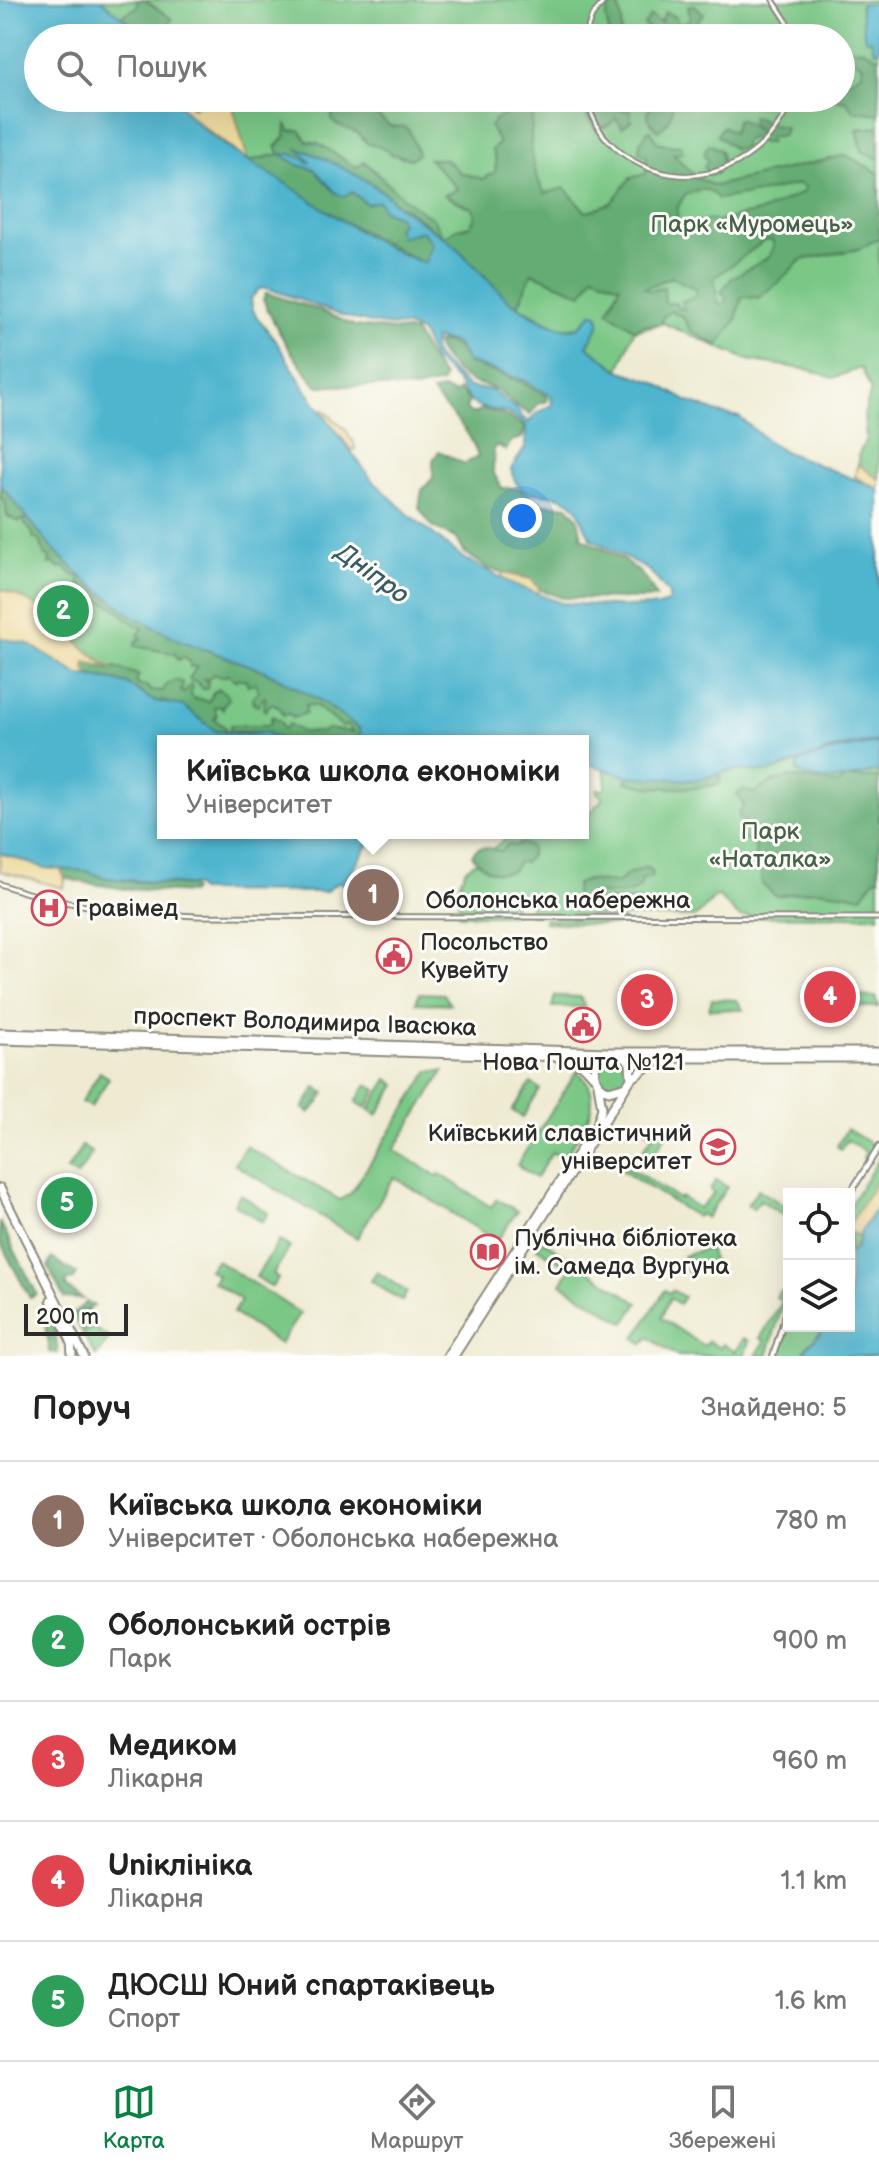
<!DOCTYPE html>
<html lang="uk">
<meta charset="utf-8">
<style>
:root{--surface:#fff;--page:#f2f2f2;--text:#222;--muted:#767676;--line:#e0e0e0;--accent:#0b8043}
body{margin:0;font-family:"Balsamiq Sans",sans-serif;background:var(--page);color:var(--text)}
.controls{position:absolute;right:24px;bottom:24px;display:grid;overflow:hidden;border-radius:0px;box-shadow:0 8px 32px #0002}
.controls button{width:72px;height:72px;display:grid;place-items:center;padding:0;border:0;border-bottom:2px solid var(--line);background:var(--surface);color:var(--text);font:40px sans-serif}
.scale{position:absolute;left:24px;bottom:20px;width:104px;box-sizing:border-box;padding-left:8px;border:4px solid #2b2b2b;border-top:0;font-size:22px;line-height:28px;white-space:nowrap;color:#2b2b2b;-webkit-text-stroke:6px #fdfcf7;paint-order:stroke}
.you{position:absolute;left:522px;top:518px;width:28px;height:28px;margin:-20px;border:6px solid #fff;border-radius:50%;background:#1a73e8;box-shadow:0 0 0 12px #1a73e833}
.badge{display:grid;place-items:center;width:52px;height:52px;border-radius:50%;background:var(--accent);color:#fff;font-size:26px;font-weight:700}
.pin{position:absolute;translate:-50% -50%;border:4px solid #fff;box-shadow:0 2px 8px #0006}
.popup{position:absolute;left:157px;top:735px;width:432px;height:104px;box-sizing:border-box;display:grid;place-content:center;border-radius:0px;background:var(--surface);filter:drop-shadow(0 2px 6px #0005);font-size:26px;white-space:nowrap;color:var(--muted)}
.popup b{font-size:30px;color:var(--text)}
.popup::after{content:'';position:absolute;left:50%;top:100%;margin-left:-16px;border:16px solid transparent;border-top-color:var(--surface)}
.list{margin:0;padding:0;list-style:none}
h2{display:flex;justify-content:space-between;align-items:center;height:104px;margin:0;padding:0 32px;font-size:34px}
h2 small{font-size:26px;font-weight:400;color:var(--muted)}
.list li{display:grid;grid-template-columns:52px 1fr auto;gap:24px;align-items:center;box-sizing:border-box;height:120px;padding:0 32px;border-top:2px solid var(--line)}
.list b{display:block;font-size:30px;white-space:nowrap}
.list p{margin:0;font-size:26px;white-space:nowrap;color:var(--muted)}
.list em{font-size:26px;font-style:normal;color:var(--muted)}
.icon{flex:none;width:44px;height:44px;fill:none;stroke:currentColor;stroke-width:2;stroke-linecap:round;stroke-linejoin:round}
.map{position:relative;flex:none;width:879px;height:1356px;overflow:hidden}
.search{position:absolute;background:var(--surface);box-shadow:0 8px 32px #0002;left:24px;right:24px;top:24px;height:88px;display:flex;align-items:center;gap:20px;box-sizing:border-box;padding:0 28px;border-radius:44px;color:var(--muted);font-size:30px}
.sheet{height:704px;background:var(--surface)}
nav{display:flex;justify-content:space-around;align-items:center;box-sizing:border-box;height:112px;border-top:2px solid var(--line);background:var(--surface);font-size:22px;color:var(--muted)}
nav a{display:grid;justify-items:center;gap:4px}
nav .on{color:var(--accent)}
.map>svg:first-child{display:block}
.green{fill:#7ac786;stroke:#527958;stroke-width:2}
.forest{fill:#63ac73;stroke:#476c4f;stroke-width:2;fill-rule:evenodd}
.sand{fill:#eeda9e;stroke:#8c8264;stroke-width:2}
.water{fill:#50b5cf;stroke:#3e707d;stroke-width:2;fill-rule:evenodd}
.lines{fill:none;stroke-linecap:round;stroke-linejoin:round}
.pedestrian-casing{stroke:#8d8b7f;stroke-width:7}
.minor-casing{stroke:#8d8b7f;stroke-width:8}
.secondary-casing{stroke:#8d8b7f;stroke-width:11}
.pedestrian{stroke:#fff;stroke-width:3}
.minor{stroke:#fff;stroke-width:4}
.secondary{stroke:#fff;stroke-width:7}
.labels{text-anchor:middle;dominant-baseline:central;stroke-width:6;stroke-linejoin:round;paint-order:stroke}
.park-label{font-size:24px;fill:#47624b;stroke:#fdfcf7}
.street-label{font-size:24px;fill:#2b2b2b;stroke:#fdfcf7}
.poi-label{font-size:24px;fill:#2b2b2b;stroke:#fdfcf7;text-anchor:start}
.water-label{font-size:26px;font-style:italic;fill:#385b64;stroke:#fdfcf7}
</style>
<div class="map">
<svg width="879" height="1356" viewBox="0 0 879 1356">
<rect width="100%" height="100%" fill="#fdfcf7"/>
<filter id="ink" filterUnits="userSpaceOnUse"><feTurbulence type="fractalNoise" baseFrequency=".0125" numOctaves="2"/><feDisplacementMap in="SourceGraphic" scale="16" xChannelSelector="R" yChannelSelector="G"/><feConvolveMatrix kernelMatrix="1 2 1 2 8 2 1 2 1" color-interpolation-filters="sRGB"/></filter>
<filter id="wash" filterUnits="userSpaceOnUse"><feTurbulence type="fractalNoise" baseFrequency=".006" numOctaves="4" result="noise"/><feDisplacementMap in="SourceGraphic" scale="32" xChannelSelector="R" yChannelSelector="G"/><feGaussianBlur stdDeviation="1.8" result="paint"/><feColorMatrix in="noise" values="0 0 0 0 0 0 0 0 0 0 0 0 0 0 0 0 0 1.4 0 .05"/><feComposite in="paint" operator="in"/></filter>
<g filter="url(#wash)">
<rect width="100%" height="100%" fill="#efebd3"/>
<!-- green -->
<path class="green" d="M56 0H879V482L856 471 860 458 858 456 866 439 864 415 871 390 861 368 833 378 810 370 748 360 663 323 634 331 619 370 587 346 599 325 588 317 579 327 560 329 518 306 337 255 146 98H841V38H100Z
M0 484 52 548 83 578 179 640 323 702 360 729 356 741H284L271 733 216 731 79 675 0 638Z
M879 740V743L836 750 798 772C823 785 854 777 879 771V916L739 917 719 897 714 898 700 913 693 917 530 915V903L522 897 514 903 513 915H459L458 887 465 870 513 833H583V817L586 818 603 798 597 793V789L603 790 606 786 604 768 625 776 684 780 711 777 731 770 769 772 836 748Z
M544 919H623L624 922 617 925 544 922Z
M419 993 444 994 450 1004 416 1003Z
M555 996 580 997 585 1007H552Z
M849 996 875 997 879 1007H847Z
M712 999 737 1000 743 1010 709 1009Z
M599 1071a15 15 0 1 1 30 0a15 15 0 1 1-30 0Z
M429 1071H444L394 1150 437 1176 440 1174 491 1207 497 1199 517 1211 497 1241 394 1177 357 1238 234 1164 246 1146 340 1200 351 1193Z
M577 1071C610 1098 581 1132 563 1159L552 1152 536 1178 517 1165Z
M100 1072 109 1078 91 1107 81 1102Z
M388 1079 396 1085 377 1115 369 1109Z
M531 1083 540 1089 523 1117 512 1111Z
M367 1084 377 1090 366 1108 356 1102Z
M650 1123 667 1133 653 1157 643 1150 653 1135 646 1130Z
M847 1129 875 1146 866 1160 863 1158 866 1152 847 1140 841 1149 837 1146Z
M82 1146 92 1153 77 1176 67 1170Z
M879 1159V1204L871 1215 859 1242 849 1254V1206Z
M625 1165 679 1199 681 1197 699 1208 714 1193 710 1190 716 1180 727 1187 706 1218 699 1214 697 1217 621 1170Z
M758 1189 789 1209V1219L760 1200 753 1209 747 1205Z
M240 1194 268 1213 262 1222 234 1204Z
M542 1240 638 1303 625 1323 561 1284 570 1268 537 1248Z
M279 1241 290 1247 273 1274 278 1278 272 1287 256 1277Z
M709 1248 714 1264 688 1272 683 1256Z
M216 1260 300 1313 280 1344 233 1313 241 1300 213 1282 217 1275 209 1270Z
M377 1272 407 1292 402 1301 371 1281Z
M665 1290 670 1293 672 1290 684 1297 679 1304 670 1298 661 1318 704 1346 708 1341 720 1348 723 1344 735 1352 744 1338 749 1341 744 1356H677L648 1337 643 1344 635 1338Z
M780 1291 786 1295 767 1356H756L765 1341 760 1338 782 1302 776 1297Z
M789 1323V1326H827C823 1333 811 1340 805 1349L806 1356H779Z
M92 1327 110 1338 96 1356 83 1334Z"/>
<!-- forest -->
<path class="forest" d="M138 0H145L172 19 164 31H156L171 38H147L121 16 136 8Z
M618 4 622 21 620 38H610L606 18 608 9Z
M694 5 704 14 697 20 702 29C694 32 689 31 681 34 660 40 661 39 644 25L651 16 661 23 665 12 676 17 678 25 690 20 688 6Z
M841 47 862 49 879 58V114L854 111 846 101 830 98H841V81L851 80 862 73 863 65 841 52Z
M293 98H358L359 108 378 116 390 126 405 127 410 132 418 154 411 159 391 154 386 149 367 143 358 133 336 124 332 120V106L297 105Z
M489 98H536C529 130 527 165 545 193L565 188 586 212 611 203 630 178 646 174 647 157 639 152 640 142 648 131 651 130 657 142 673 146 680 145 683 153 674 154 695 177 714 186 846 155 879 173V238L859 249 801 260 778 283 758 298 742 297 736 320 718 346 690 330 683 317 671 311 663 317 661 324 643 325 635 330 608 311 620 286 594 275 582 294 532 273 518 306 509 301 452 243C436 233 422 220 407 209 403 207 398 206 395 204 388 197 380 189 372 184 360 176 338 169 327 162 317 155 311 152 299 150L314 165H298L314 169 335 192H352L379 201 383 210 399 216 402 223 397 228 422 231 432 243 425 264 345 222 248 161 280 154 276 147 285 137 286 124 291 131 300 130 307 141 318 143 356 167 365 162 403 198 433 219 444 237 457 229 470 226 475 217 473 209 444 195 458 189 429 159H445L461 173 483 179 495 172 496 161 492 150 499 143 490 127 495 119 506 115ZM799 184 805 187 802 193 763 211 718 221 707 220 676 230 678 207 684 196C699 189 706 185 718 199L764 192ZM772 240 774 246 769 257 732 278 721 292 726 297 725 304H718L714 278 764 241ZM671 277 696 289V295L681 302 684 309H679L675 303H665L664 287 650 291 645 288Z
M575 98H586L593 108 598 107V99L605 98 610 106 631 111V121L622 127 616 118 609 125 595 129Z
M659 98H676L671 104C675 114 666 126 658 131L650 122 647 112Z
M752 117C765 120 772 127 785 127L783 135 769 137 770 143H761L750 137 744 142V148L734 149 717 135 723 126 733 132 737 120H742L763 135 760 129 751 123Z
M879 127V159L862 151 857 129Z
M709 144 720 150C724 161 722 165 716 174L709 175 704 166 708 162 704 153Z
M266 293 319 310 355 326 414 332C426 349 430 362 444 377L442 383 414 389 377 386H317C294 359 277 332 263 299Z
M442 342C456 342 462 352 468 363L522 382 548 397 547 401 538 404 530 415C519 408 509 399 499 392 491 386 484 386 475 383 463 380 438 356 436 343Z
M444 390 455 394 459 390 469 401 466 408 469 412 475 414 482 409 503 414 525 427 522 438 511 441 506 451 499 446 494 447 493 472 502 488H516L545 504 568 506 578 518 582 538C612 554 643 564 656 597L646 599 563 598 540 590 531 579 489 569 464 552 457 539 432 526 419 508 422 490 433 478V460L439 451 464 464 478 457C468 424 451 418 432 392Z
M0 484 52 548 83 578 133 616 179 640 265 671 323 702 360 729V736L356 741H284L265 732H230L231 725H270L272 716 282 723V727L285 729 289 724 302 732H322L327 729 352 732 347 725 343 727 316 706 306 705V713L293 718 290 714 283 715 281 709 274 704H270L266 711 263 709 266 698 264 697 258 706 254 704 253 696 259 692 255 683 248 686 246 680 239 678 236 681 228 675 221 677 213 674 208 680 202 678 208 682 207 689H203L196 681 192 682 189 679 197 666 190 667V662L183 657 179 660 175 654 135 646 136 641 142 638 138 635 143 628C133 625 125 617 118 610 110 602 83 595 71 594L70 592 88 591 80 585 79 576H74L64 567 58 568 53 563 49 564 50 557H46L40 541 33 538V533L24 523 25 519 19 522 7 516 5 501 1 498Z
M86 662 109 669 115 667 139 675 136 681 138 685 146 686 151 691H163L166 685 177 680 183 683 181 692 184 693 190 685 193 687 190 693 193 698 209 701 213 692 219 689 224 692 229 699 223 705V709L219 706 214 707 217 716 214 719 226 728 223 732 216 731 166 702 154 701 127 684 89 675 85 670Z
M716 775 721 778 719 784 697 788H672L646 787 625 782 631 776 694 780Z
M791 777 837 784 847 778H879V878L875 879 862 896 816 890 776 896 762 884 760 864 754 858 756 851 753 842 741 839 747 824 739 817V812L744 806 737 793 744 789 753 793 772 782Z
M522 843 531 847V854L524 863 518 862 512 871C493 876 484 870 472 855 478 842 490 849 501 851L508 844 515 846Z
M0 853 44 868 87 871 102 877 127 881 190 886 193 891 190 893 126 889 80 882 0 859Z
M647 867 652 871V877L641 880V886C628 899 609 894 593 894L591 896 595 900H639L641 901 640 906 612 903 587 908 582 907 575 896 576 884 588 880 617 883 628 874Z
M316 1087 325 1093 319 1103 309 1113 303 1108Z
M0 1222 37 1294 30 1298 0 1242Z
M52 1258 77 1274 74 1279 67 1281 66 1287 83 1299 64 1298 48 1267Z
M87 1302 94 1306 75 1315 88 1311 82 1320 92 1327 83 1334 72 1314Z
M47 1311 55 1330 58 1353 49 1352 44 1318Z"/>
<!-- sand -->
<path class="sand" d="M174 98H186L192 102 191 107 194 108 197 105 196 98H200L198 101 202 105 205 103 203 98H221L233 107 248 161 192 118Z
M324 410 346 430 350 439 353 440 355 449 352 451 321 411Z
M858 464 879 479V489L855 477Z
M502 573 531 579 540 590 535 595 502 579Z
M0 589C20 596 39 605 55 620 74 637 90 657 113 669L86 662 85 669 89 675H79L69 670 28 644 0 638Z
M0 853 32 864 61 870 65 879 64 888 0 871Z
M879 1177V1204L861 1231 857 1246 849 1254 856 1246 859 1236 852 1233 849 1235V1225Z"/>
<!-- water -->
<path class="water" d="M0 0H101L136 29 140 38H38V98H174C205 139 254 163 296 190 334 215 382 250 425 263L432 243 422 231 401 237 397 228 402 222 398 216 383 210 379 201 367 204 352 192 344 197 335 192 314 169 298 165 281 154H293L311 163 298 149C319 154 384 187 395 204L452 243 509 301C524 310 563 336 579 327 584 324 588 317 592 313H596L599 316V325L587 346 619 370 654 382 687 401 718 413 739 417 770 443 786 452 879 489V741L836 748 769 772 731 770 694 780 625 776 583 762V741H356L360 736V729L323 702 265 671 179 640 133 616 83 578 52 548 0 484ZM266 288C307 300 341 320 385 325 398 326 410 325 421 333L433 359 456 380 471 402 478 407 506 412 526 425 525 448 511 469C518 505 546 487 569 501 583 509 582 528 592 539L650 571 669 594V602L659 606 627 607 561 603 513 584 463 558 407 513 372 480 308 393 274 338 256 316 252 308 251 298 259 289ZM434 339 456 343 469 363 523 380 551 396 552 405 537 413 529 422 522 417 518 410 491 390 468 387 437 358 433 349Z
M879 3V50H874L871 40 865 39 860 4Z
M0 638 28 644 79 675 114 680 127 684 154 701 183 706 216 731 240 734 265 732 284 741H163V833H376L344 883H337L325 892 199 891 195 886 106 878 87 871 44 868 0 853Z
M879 743V771C853 777 820 787 797 771L799 762 836 750Z
M879 1204V1356H806L805 1349 827 1326H849V1254L857 1246 861 1231Z"/>
</g>
<g filter="url(#ink)">
<g class="lines">
<!-- pedestrian casing -->
<g class="pedestrian-casing">
<path id="pedestrian" d="M773 0 786 20 792 38
M584 38 592 16 605 0
M584 98C591 111 595 125 604 136 663 204 762 179 792 98
M0 884C62 907 131 913 197 916L879 918"/>
</g>
<!-- minor casing -->
<g class="minor-casing">
<path id="minor" d="M849 1195 879 1147
M773 1356 789 1304"/>
</g>
<!-- secondary casing -->
<g class="secondary-casing">
<path id="secondary" d="M0 1033 608 1052H879
M0 1040 564 1057 584 1066 595 1078
M606 1054C590 1065 591 1083 609 1091L626 1086
M633 1078 654 1062 673 1058H879
M0 1188 84 1356
M51 1300 71 1341 72 1356
M447 1356 597 1124 602 1108 598 1084
M454 1356 631 1079 630 1062 618 1053"/>
</g>
<!-- pedestrian -->
<use href="#pedestrian" class="pedestrian"/>
<!-- minor -->
<use href="#minor" class="minor"/>
<!-- secondary -->
<use href="#secondary" class="secondary"/>
</g>
</g>
<!-- icons -->
<defs>
<g id="hospital-ring" transform="scale(1.8)"><circle r="9.5" fill="#fdfcf7" stroke="#d1495b" stroke-width="1.5"/><path d="M-5-5h3v3.5h4V-5h3V5h-3V1.5h-4V5h-3Z" fill="#d1495b"/></g>
<g id="civic-ring" transform="scale(1.8)"><circle r="9.5" fill="#fdfcf7" stroke="#d1495b" stroke-width="1.5"/><path d="M-.6-6.5H3V-4.5H.6V-3L4-1V1h2V6H-6V1h2V-1L-.6-3ZM-1.2 2.5V6h2.4V2.5Z" fill="#d1495b"/></g>
<g id="university-ring" transform="scale(1.8)"><circle r="9.5" fill="#fdfcf7" stroke="#d1495b" stroke-width="1.5"/><path d="M0-5L7-2L0 1L-7-2ZM-4 1L0 2.5L4 1V4Q0 6-4 4Z" fill="#d1495b"/></g>
<g id="library-ring" transform="scale(1.8)"><circle r="9.5" fill="#fdfcf7" stroke="#d1495b" stroke-width="1.5"/><path d="M-6-4Q-3-5.5-.7-3.5V5Q-3 3-6 4ZM6-4Q3-5.5 .7-3.5V5Q3 3 6 4Z" fill="#d1495b"/></g>
</defs>
<g fill-rule="evenodd">
<use href="#hospital-ring" x="49" y="908"/>
<use href="#civic-ring" x="394" y="956"/>
<use href="#civic-ring" x="583" y="1025"/>
<use href="#university-ring" x="718" y="1147"/>
<use href="#library-ring" x="488" y="1252"/>
</g>
<g class="labels">
<!-- park labels -->
<g class="park-label">
<text x="752" y="224">Парк «Муромець»</text>
<text x="770" y="831">Парк<tspan x="770" dy="28">«Наталка»</tspan></text>
</g>
<!-- street labels -->
<g class="street-label">
<text x="558" y="900">Оболонська набережна</text>
<text transform="translate(305 1022) rotate(2)">проспект Володимира Івасюка</text>
</g>
<!-- poi labels -->
<g class="poi-label">
<text x="75" y="908">Гравімед</text>
<text x="420" y="942">Посольство<tspan x="420" dy="28">Кувейту</tspan></text>
<text x="583" y="1062" text-anchor="middle">Нова Пошта №121</text>
<text x="692" y="1133" text-anchor="end">Київський славістичний<tspan x="692" dy="28">університет</tspan></text>
<text x="514" y="1238">Публічна бібліотека<tspan x="514" dy="28">ім. Самеда Вургуна</tspan></text>
</g>
<!-- water labels -->
<g class="water-label">
<text transform="translate(372 574) rotate(36)">Дніпро</text>
</g>
</g>
</svg>
<div class="controls">
<button><svg class="icon" aria-label="locate" viewBox="0 0 24 24"><circle cx="12" cy="12" r="6"/><path d="M12 2v4M12 18v4M2 12h4M18 12h4"/></svg></button>
<button><svg class="icon" aria-label="layers" viewBox="0 0 24 24"><path d="M12 4l9 5-9 5-9-5zM3 14l9 5 9-5"/></svg></button>
</div>
<div class="scale">200 m</div>
<div class="you"></div>
<div class="pin badge" style="left:373px;top:895px;background:#8d6e63">1</div>
<div class="popup"><b>Київська школа економіки</b>Університет</div>
<div class="pin badge" style="left:63px;top:611px;background:#2e9e5b">2</div>
<div class="pin badge" style="left:647px;top:1000px;background:#e0444e">3</div>
<div class="pin badge" style="left:830px;top:997px;background:#e0444e">4</div>
<div class="pin badge" style="left:67px;top:1203px;background:#2e9e5b">5</div>
<div class="search"><svg class="icon" aria-label="search" viewBox="0 0 24 24"><circle cx="10" cy="10" r="6"/><path d="M15 15l6 6"/></svg>Пошук</div>
</div>
<section class="sheet">
<h2>Поруч<small>Знайдено: 5</small></h2>
<ul class="list">
<li><span class="badge" style="background:#8d6e63">1</span><div><b>Київська школа економіки</b><p>Університет · Оболонська набережна</p></div><em>780 m</em></li>
<li><span class="badge" style="background:#2e9e5b">2</span><div><b>Оболонський острів</b><p>Парк</p></div><em>900 m</em></li>
<li><span class="badge" style="background:#e0444e">3</span><div><b>Медиком</b><p>Лікарня</p></div><em>960 m</em></li>
<li><span class="badge" style="background:#e0444e">4</span><div><b>Uniклініка</b><p>Лікарня</p></div><em>1.1 km</em></li>
<li><span class="badge" style="background:#2e9e5b">5</span><div><b>ДЮСШ Юний спартаківець</b><p>Спорт</p></div><em>1.6 km</em></li>
</ul>
</section>
<nav>
<a class="on"><svg class="icon" aria-label="map" viewBox="0 0 24 24"><path d="M3 6l6-2 6 2 6-2v14l-6 2-6-2-6 2zM9 4v14M15 6v14"/></svg>Карта</a>
<a><svg class="icon" aria-label="directions" viewBox="0 0 24 24"><path d="M12 3l9 9-9 9-9-9zM9 14v-3h6M13 9l2 2-2 2"/></svg>Маршрут</a>
<a><svg class="icon" aria-label="saved" viewBox="0 0 24 24"><path d="M7 4h10v16l-5-4-5 4z"/></svg>Збережені</a>
</nav>
